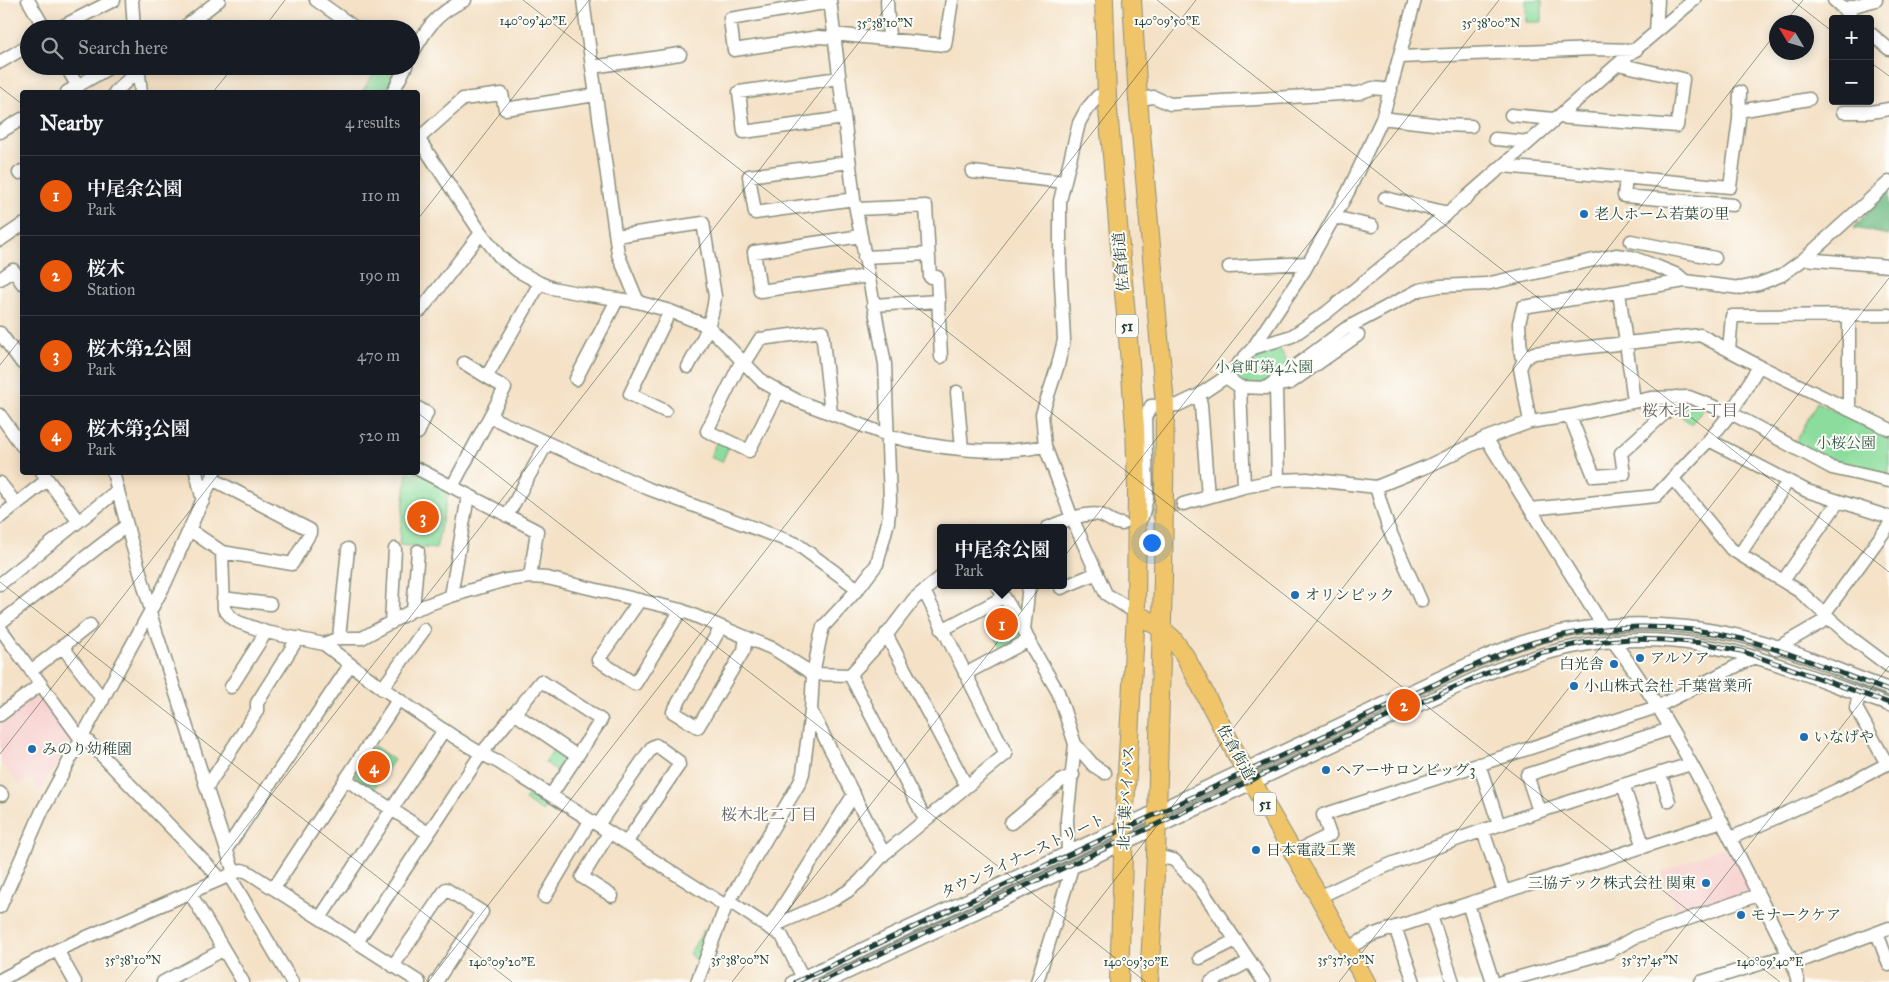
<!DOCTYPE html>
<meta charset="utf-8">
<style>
:root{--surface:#171b24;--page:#20242c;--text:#f1f3f6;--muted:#9ea1a6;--line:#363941;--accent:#ea580c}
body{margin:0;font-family:"IM FELL Great Primer","Noto Serif JP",serif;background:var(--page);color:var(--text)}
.controls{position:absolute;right:15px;top:15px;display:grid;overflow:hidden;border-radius:5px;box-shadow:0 2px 12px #0003}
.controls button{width:45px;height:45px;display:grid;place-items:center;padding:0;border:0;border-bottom:1px solid var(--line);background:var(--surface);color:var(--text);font:25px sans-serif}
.compass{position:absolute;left:1769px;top:15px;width:45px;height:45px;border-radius:50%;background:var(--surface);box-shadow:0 2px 12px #0003;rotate:308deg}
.you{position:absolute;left:1151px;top:542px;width:18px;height:18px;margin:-12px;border:4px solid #fff;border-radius:50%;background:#1a73e8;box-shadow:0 0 0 8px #1a73e833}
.badge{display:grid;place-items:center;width:32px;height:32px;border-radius:50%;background:var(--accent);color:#fff;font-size:16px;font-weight:700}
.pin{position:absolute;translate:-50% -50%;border:2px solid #fff;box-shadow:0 1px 5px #0006}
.popup{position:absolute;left:937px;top:524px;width:130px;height:65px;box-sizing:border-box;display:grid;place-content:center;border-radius:5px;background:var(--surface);filter:drop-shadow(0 1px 4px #0005);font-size:16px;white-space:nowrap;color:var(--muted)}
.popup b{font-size:19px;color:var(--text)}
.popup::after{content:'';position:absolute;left:50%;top:100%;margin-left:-10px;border:10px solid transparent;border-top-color:var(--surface)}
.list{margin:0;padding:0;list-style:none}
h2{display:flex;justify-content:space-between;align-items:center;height:65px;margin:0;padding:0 20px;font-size:21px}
h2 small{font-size:16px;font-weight:400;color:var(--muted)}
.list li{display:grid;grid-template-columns:32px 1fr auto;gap:15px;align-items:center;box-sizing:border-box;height:80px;padding:0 20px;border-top:1px solid var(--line)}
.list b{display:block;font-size:19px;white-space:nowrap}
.list p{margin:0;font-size:16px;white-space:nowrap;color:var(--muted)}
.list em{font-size:16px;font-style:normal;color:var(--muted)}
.icon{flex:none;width:28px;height:28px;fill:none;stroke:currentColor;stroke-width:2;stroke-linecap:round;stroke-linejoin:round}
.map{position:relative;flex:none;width:1889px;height:982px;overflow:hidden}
.search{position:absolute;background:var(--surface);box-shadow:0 2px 12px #0003;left:20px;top:20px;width:400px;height:55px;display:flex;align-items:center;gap:12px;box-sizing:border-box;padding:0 18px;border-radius:28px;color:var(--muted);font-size:19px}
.panel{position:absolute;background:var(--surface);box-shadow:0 2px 12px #0003;left:20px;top:90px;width:400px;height:385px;border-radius:5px}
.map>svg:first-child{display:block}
.built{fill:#f7d0cf}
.green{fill:#8cdd9d;stroke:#568d68}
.forest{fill:#71bc84;stroke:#487c5c}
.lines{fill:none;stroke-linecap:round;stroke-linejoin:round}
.minor-tunnel{stroke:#c9c0a9;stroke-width:12;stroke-dasharray:12 6;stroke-linecap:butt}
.minor-casing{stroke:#8a8f7d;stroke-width:15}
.highway-casing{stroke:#8a8f7d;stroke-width:20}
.minor{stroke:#fff;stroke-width:12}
.highway{stroke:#f0c469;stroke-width:18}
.rail-casing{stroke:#1f3d34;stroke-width:5}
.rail{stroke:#fdfcf7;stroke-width:3;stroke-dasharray:9;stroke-linecap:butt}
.ticks{fill:none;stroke:#1f3d34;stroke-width:1;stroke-opacity:0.45}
.poi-dot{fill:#1f6fb2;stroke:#fdfcf7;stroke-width:2}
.labels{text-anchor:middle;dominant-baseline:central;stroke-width:4;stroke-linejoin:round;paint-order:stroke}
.shield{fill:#fdfcf7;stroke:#62766e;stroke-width:1}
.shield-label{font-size:14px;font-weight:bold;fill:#1f3d34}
.poi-label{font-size:15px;fill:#1f3d34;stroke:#fdfcf7;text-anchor:start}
.street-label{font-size:15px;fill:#1f3d34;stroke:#fdfcf7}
.park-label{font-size:15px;fill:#355d49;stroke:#fdfcf7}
.neighbourhood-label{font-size:16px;fill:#636165;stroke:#fdfcf7}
.ticks-label{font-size:12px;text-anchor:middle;fill:#1f3d34;stroke:#fdfcf7;stroke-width:4;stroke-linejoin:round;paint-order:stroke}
</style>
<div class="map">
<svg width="1889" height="982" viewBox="0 0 1889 982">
<rect width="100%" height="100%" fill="#fdfcf7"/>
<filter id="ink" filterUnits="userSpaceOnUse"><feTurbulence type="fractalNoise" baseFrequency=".02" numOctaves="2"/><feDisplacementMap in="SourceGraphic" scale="10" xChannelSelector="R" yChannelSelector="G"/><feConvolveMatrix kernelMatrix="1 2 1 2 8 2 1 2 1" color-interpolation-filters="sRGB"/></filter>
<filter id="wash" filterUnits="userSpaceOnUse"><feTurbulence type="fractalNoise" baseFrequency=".0096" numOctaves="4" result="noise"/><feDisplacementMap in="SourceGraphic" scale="20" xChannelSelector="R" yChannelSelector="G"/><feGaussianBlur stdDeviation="1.12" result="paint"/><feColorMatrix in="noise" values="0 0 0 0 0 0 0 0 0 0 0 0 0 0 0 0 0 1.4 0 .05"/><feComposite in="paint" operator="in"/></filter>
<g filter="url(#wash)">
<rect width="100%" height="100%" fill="#f4e1c6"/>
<!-- built -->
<path class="built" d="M40 688 71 737 40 791 30 778 19 785 0 761V720Z
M1720 848 1732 849 1752 894 1677 917 1662 872Z"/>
<!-- green -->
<path class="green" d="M1526 0H1542V22H1526Z
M378 66H392L395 72 385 92H362Z
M1278 346 1291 366 1265 386H1240L1231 376 1256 352Z
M1817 402 1874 431 1889 436V476L1837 466 1795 444Z
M1692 403 1704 409 1691 424 1675 411 1680 406Z
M717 441 729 446 722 462 710 457Z
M418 472 449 489 436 549 399 545 407 473Z
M1001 602 1022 636 1020 640 1002 650 982 612Z
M374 746 394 760 372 792 356 782 355 775Z
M556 746 568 756 569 760 559 773 545 762Z
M534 787 551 800 542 812 525 800Z
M704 930 710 933 699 962 689 954Z"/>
<!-- forest -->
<path class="forest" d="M1889 186V235L1854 228Z"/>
</g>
<g filter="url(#ink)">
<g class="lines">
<!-- minor-tunnel -->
<path class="minor-tunnel" d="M1134 520 1183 504"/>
<!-- minor casing -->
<g class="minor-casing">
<path id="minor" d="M28 0 45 29
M132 0 134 29
M316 0 357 29
M583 0 592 67
M887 0 889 38
M1834 0 1854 19
M830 2 730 19 734 50 818 37 834 38
M1843 9 1876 0
M57 29 114 0
M182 29 219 0
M1656 32 1658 0
M1870 33 1889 49
M833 34 945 45 952 0
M411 56C426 29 436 13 465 0
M1401 57 1594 49 1636 50
M0 62 29 45
M66 66 78 87
M138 66 141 92
M839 78 739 92 744 132 844 118
M67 92 112 66
M115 92 143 66
M393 92 406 66
M1107 98 1098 96 1086 110 1079 123 1060 201V264L1064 340 1058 365 1042 414 1045 446 1072 518 1106 594 1136 613
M1138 99 1154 97 1170 104 1359 93 1373 88 1391 90
M1739 111 1809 99
M1843 112H1871L1889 109
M1511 115 1554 119
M1557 117 1677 126 1683 79 1618 64
M1382 119H1390L1442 125 1471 126
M0 132 22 119
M418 138 481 233 500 257 518 271 540 283 552 288 583 294 638 302 670 311 708 326 763 382 779 391 798 401 887 435C934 449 997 456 1045 446
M418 139 463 99 502 94 505 109 595 95
M1495 139 1529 142
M849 162 749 176 755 213 854 199
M1503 166 1730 187 1739 119 1740 92
M972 172 1065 182
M19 173 22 171
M1626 178 1624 196 1733 205
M1385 198 1448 213
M856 209 926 206 930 277H937L941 357
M1334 217 1372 226
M616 236 703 223 715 296C713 322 700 345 688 367
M861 236 754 252 760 291 868 276
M0 240 22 225
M1631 241 1715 258
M864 257 928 254
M1804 259 1889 266
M1229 267 1308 263
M0 279 13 270 22 283
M1619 292 1634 401
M638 302 618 254 592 67 680 54
M873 305 939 301
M418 309 421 310 481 233
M0 333 22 363
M1253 348 1292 336 1326 313 1467 197 1618 64 1694 0
M1729 350 1732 316 1889 315
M1525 358 1521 355 1519 323 1523 307 1685 281
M742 360 707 431 749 451 779 391
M745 363 760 339 822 331 831 413
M487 376 540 283
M1226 377 1240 387 1266 388 1290 383 1358 335
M576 379 617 300
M1240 387 1244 487
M1276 387 1278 480
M1266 388 1345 329 1419 290 1440 286 1486 284 1616 255 1631 257 1653 265 1678 275 1685 281 1740 288 1759 284 1782 275 1804 259 1889 182
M957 392 962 449
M1199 395 1201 405 1208 497
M418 408 427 413 418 433
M1849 410V316
M665 411 630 394 670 311
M0 415 22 446
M1570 416 1594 476 1624 474 1621 453 1665 413 1676 397
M490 417 649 489 797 544 858 589
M1530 422 1520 368 1525 358 1534 353 1700 335 1759 366 1889 429
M1486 438 1603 626
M1709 440 1807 491 1889 517
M418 469 537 531 530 577
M42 472 78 521
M113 472 131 541 151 610
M196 472 203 501
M1673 479 1731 549 1799 591 1853 639 1889 666
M0 483 16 504
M452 487 505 388 464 363
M1376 487 1388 527 1421 601
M1183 504 1244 487 1278 480 1307 479 1376 487 1428 466 1486 438 1530 422 1570 416 1651 398 1689 397 1731 413 1832 468 1889 481
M1530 509 1656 496 1709 440 1731 413 1759 366
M507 516 547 443
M0 517 47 480
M1142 517 1147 498 1145 418 1151 406 1178 405 1199 395 1226 377 1253 348 1304 271 1348 192 1382 119 1415 0
M1047 528C1061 522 1086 511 1101 515 1108 518 1114 524 1122 524
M190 530 222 552 292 564 310 533V530L212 479
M222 552 224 609 232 618 238 622 266 632 324 644 339 638H362L413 610 451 596 506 580 530 577 547 578 681 610 774 649 813 674 850 675 885 637 914 599 941 577
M1740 554 1788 481
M1783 581 1838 502
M0 584 118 490
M997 585 1024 630
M1029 585 1024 630 1030 644 1058 692 1075 744 1067 819 1068 852
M1061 588 1097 573
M451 596 468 496
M223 598 270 604
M640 600 598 660 635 684 681 610
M413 610 418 551
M150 613 234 873
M1824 614 1889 525
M0 623 127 525
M391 623 395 549
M721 627 673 712 698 727 744 650 746 638
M0 628 80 738
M942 630 1004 597
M886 634 966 785
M339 638 348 549
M1613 641C1687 740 1737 854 1793 964L1798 982
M324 644C362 674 401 702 442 729 461 741 478 753 498 762L726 906
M62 646 103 700
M1775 649 1829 618
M31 671 90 625
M965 674 1029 640
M850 675 925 819
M231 687 266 632
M382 689 424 630
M1859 694 1856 708 1887 764
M811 711 884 854
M514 713 577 756
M0 715 41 684
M82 735 221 879
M1075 744 1094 766 1105 773
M1479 764 1499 825
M1660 773 1669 801
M345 779 428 833
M1623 785 1644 847
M207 787 257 711V703L298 638
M0 793 2 795
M854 794 769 928 835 899 848 891 860 881 884 854 1006 754 924 591
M1539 811 1527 775 1670 729
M1011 823 1062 780 1073 775
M598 825 652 747 656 745 678 761 679 765 626 843
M1483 831 1504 892
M609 833 582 877 612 896
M1731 838 1837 790 1889 763
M227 848 350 665
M1293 853 1330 835 1323 815 1657 707 1756 656
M1156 856 1174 860 1201 889 1264 982
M229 875 292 982
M274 888 398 700
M190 893 243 982
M545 897 590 821
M1319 897C1345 885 1372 871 1399 861 1495 824 1593 794 1691 764
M729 901 782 936 805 982
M1468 904 1493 982
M0 907 42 811 165 584 215 472
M1431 916 1453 982
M320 918 444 730
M1395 927 1414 982
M1877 933 1889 965
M357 942 481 754 541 681 601 720 551 795
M1348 948 1372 935 1722 821
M57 950 75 982
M1200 958 1236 940
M1793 964 1889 928
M393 966 446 889 482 912 436 982
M0 980 57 950 242 870 248 872 419 982
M163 982 223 950
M697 982 726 906 800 782 803 773 811 711 813 674 820 639 823 627 858 589 877 564 888 522 890 500 885 364 854 199 830 0
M793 982 1475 661C1494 653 1512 645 1532 639 1612 616 1700 621 1779 647 1816 660 1852 676 1889 689
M827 982 1483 675C1558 645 1620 632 1701 645 1766 655 1827 684 1889 705
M1037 982 1072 867
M1211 982 1250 961
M1502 982 1609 952 1635 937 1758 895
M1701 982 1789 955"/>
</g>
<!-- highway casing -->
<g class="highway-casing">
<path id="highway" d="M1104 0 1107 98 1128 338 1135 427 1137 489 1136 613 1124 826 1119 982
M1132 0 1138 99 1165 405 1163 578 1156 856 1149 982
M1136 613 1162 629 1173 639 1185 656 1239 759 1319 897 1366 982"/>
</g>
<!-- minor -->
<use href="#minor" class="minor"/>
<!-- highway -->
<use href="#highway" class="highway"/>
<!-- rail casing -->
<g class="rail-casing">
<path id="rail" d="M796 982 1478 664C1496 656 1515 648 1535 642 1602 623 1674 622 1742 639 1792 652 1840 674 1889 691
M820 982 1360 729 1482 675 1539 653 1582 643 1631 639 1666 640 1703 643 1741 651 1889 703"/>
</g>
<!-- rail -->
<use href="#rail" class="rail"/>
</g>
</g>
<!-- ticks -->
<path class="ticks" d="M523 0 1780 982M1157 0 1889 572M1792 0 1833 32M1785 22 1803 0M263 29 285 0M1870 62 1889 76M0 87 22 104M213 92 234 66M418 219 589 0M0 365 22 337M418 413 1146 982M0 582 512 982M0 754 220 472M125 982 892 0M428 982 1196 0M732 982 1499 0M1035 982 1776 33M1339 982 1889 278M1642 982 1889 666"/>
<!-- markers -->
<g class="poi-dot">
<circle cx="1584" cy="214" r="5"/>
<circle cx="1295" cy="595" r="5"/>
<circle cx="1640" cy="658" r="5"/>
<circle cx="1614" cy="664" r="5"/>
<circle cx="1574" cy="686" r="5"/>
<circle cx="1804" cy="737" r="5"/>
<circle cx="32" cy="749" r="5"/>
<circle cx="1326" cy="770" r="5"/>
<circle cx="1256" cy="850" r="5"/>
<circle cx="1706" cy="883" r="5"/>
<circle cx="1741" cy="915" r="5"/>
</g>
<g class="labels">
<!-- shield labels -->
<g class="shield">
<rect x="1116" y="314.5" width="22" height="23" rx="4"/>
<rect x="1254" y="792.5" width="22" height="23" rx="4"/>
</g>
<g class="shield-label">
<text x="1127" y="326">51</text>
<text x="1265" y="804">51</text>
</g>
<!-- poi labels -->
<g class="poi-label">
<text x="1594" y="214">老人ホーム若葉の里</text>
<text x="1305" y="595">オリンピック</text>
<text x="1650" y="658">アルソア</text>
<text x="1604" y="664" text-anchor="end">白光舎</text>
<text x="1584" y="686">小山株式会社 千葉営業所</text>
<text x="1814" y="737">いなげや</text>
<text x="42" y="749">みのり幼稚園</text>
<text x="1336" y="770">ヘアーサロンビッグ3</text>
<text x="1266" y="850">日本電設工業</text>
<text x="1696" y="883" text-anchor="end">三協テック株式会社 関東</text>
<text x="1751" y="915">モナークケア</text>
</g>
<!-- street labels -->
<g class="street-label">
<text transform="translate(1121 262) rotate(-95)">佐倉街道</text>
<text transform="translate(1236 752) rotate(61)">佐倉街道</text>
<text transform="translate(1126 798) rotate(-87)">北千葉バイパス</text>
<text transform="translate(1023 856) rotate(-25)">タウンライナーストリート</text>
</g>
<!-- park labels -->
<g class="park-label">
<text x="1264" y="367">小倉町第4公園</text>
<text x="1846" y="443">小桜公園</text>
</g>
<!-- neighbourhood labels -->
<g class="neighbourhood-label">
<text x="1690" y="410">桜木北一丁目</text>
<text x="769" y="814">桜木北二丁目</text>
</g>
</g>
<g class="ticks-label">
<text x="1167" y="25">140°09'50"E</text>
<text x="533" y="25">140°09'40"E</text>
<text x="885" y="27">35°38'10"N</text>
<text x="1491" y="27">35°38'00"N</text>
<text x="133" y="964">35°38'10"N</text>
<text x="740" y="964">35°38'00"N</text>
<text x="1346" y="964">35°37'50"N</text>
<text x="1650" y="964">35°37'45"N</text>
<text x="502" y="966">140°09'20"E</text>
<text x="1136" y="966">140°09'30"E</text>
<text x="1770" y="966">140°09'40"E</text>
</g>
</svg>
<div class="controls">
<button>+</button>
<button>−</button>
</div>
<svg class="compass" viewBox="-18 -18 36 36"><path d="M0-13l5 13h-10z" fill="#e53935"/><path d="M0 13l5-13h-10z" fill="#9ea1a6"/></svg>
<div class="you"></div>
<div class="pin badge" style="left:1002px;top:624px">1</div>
<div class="popup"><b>中尾余公園</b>Park</div>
<div class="pin badge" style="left:1404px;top:705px">2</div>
<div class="pin badge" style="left:423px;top:517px">3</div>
<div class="pin badge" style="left:374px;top:767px">4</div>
<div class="search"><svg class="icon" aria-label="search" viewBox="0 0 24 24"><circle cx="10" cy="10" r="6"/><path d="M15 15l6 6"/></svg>Search here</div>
<section class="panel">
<h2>Nearby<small>4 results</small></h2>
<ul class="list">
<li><span class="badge">1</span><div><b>中尾余公園</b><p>Park</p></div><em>110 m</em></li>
<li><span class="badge">2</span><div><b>桜木</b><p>Station</p></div><em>190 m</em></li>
<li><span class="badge">3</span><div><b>桜木第2公園</b><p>Park</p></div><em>470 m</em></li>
<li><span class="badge">4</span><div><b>桜木第3公園</b><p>Park</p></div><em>520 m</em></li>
</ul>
</section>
</div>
